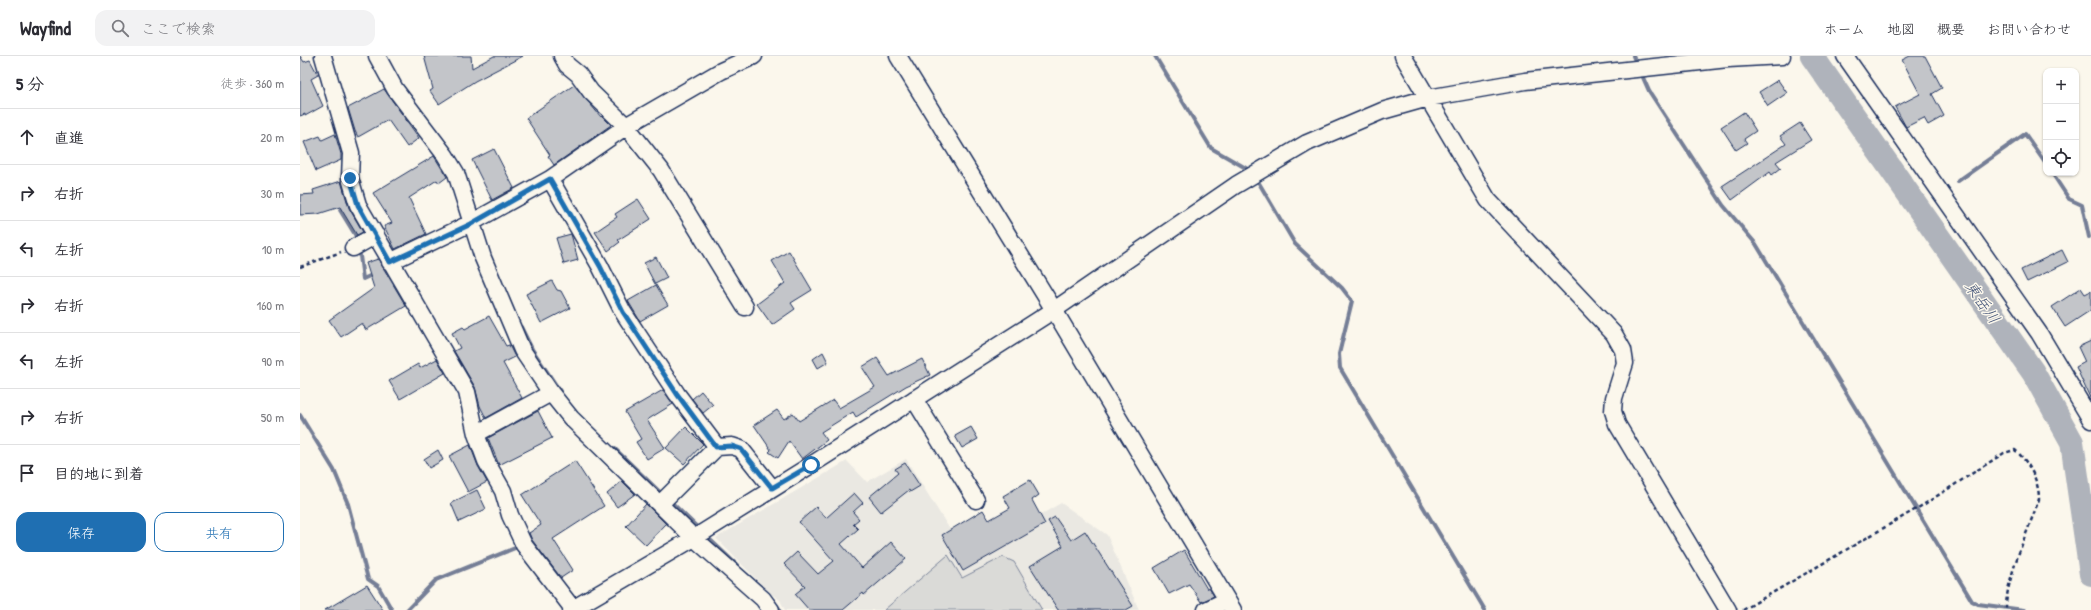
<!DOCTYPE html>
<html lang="ja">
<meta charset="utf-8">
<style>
:root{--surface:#fff;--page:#f2f2f3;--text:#2b2b33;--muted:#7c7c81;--line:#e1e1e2;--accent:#1f6fb2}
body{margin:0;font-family:"Patrick Hand","Klee One",sans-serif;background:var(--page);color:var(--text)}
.controls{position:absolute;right:12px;top:12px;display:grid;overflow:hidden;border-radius:8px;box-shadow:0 1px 3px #0004}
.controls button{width:36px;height:36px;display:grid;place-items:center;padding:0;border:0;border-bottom:1px solid var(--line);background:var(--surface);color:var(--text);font:20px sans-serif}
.stop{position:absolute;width:12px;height:12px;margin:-9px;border:3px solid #1f6fb2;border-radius:50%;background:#fff}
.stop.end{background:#1f6fb2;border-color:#fff;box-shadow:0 1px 4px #0008}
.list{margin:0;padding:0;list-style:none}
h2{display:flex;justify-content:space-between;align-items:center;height:52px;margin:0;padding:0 16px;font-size:17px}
h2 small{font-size:13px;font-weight:400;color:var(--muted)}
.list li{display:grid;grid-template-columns:26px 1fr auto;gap:12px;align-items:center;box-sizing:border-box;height:56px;padding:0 16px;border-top:1px solid var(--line)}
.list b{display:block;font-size:15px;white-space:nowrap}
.list em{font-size:13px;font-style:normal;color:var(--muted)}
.actions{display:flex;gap:8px;padding:12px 16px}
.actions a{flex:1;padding:9px 0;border:1px solid var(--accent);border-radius:12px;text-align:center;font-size:14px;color:var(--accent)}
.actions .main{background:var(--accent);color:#fff}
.icon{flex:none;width:22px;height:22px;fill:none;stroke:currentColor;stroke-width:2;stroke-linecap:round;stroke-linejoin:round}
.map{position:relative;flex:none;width:1791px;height:554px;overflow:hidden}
header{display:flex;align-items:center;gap:24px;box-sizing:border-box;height:56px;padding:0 20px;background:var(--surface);border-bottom:1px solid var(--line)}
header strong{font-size:19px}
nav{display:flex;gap:22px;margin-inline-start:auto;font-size:14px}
.search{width:280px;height:36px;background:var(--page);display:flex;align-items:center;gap:10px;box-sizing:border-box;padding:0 14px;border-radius:12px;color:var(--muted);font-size:15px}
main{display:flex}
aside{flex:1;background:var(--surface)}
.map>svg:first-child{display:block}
.built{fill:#eae8e2}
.green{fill:#dadad7;stroke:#7a849a}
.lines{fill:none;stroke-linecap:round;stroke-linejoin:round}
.stream{stroke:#747e96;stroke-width:4}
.river{stroke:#afb3bb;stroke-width:24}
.building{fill:#c3c5c9;stroke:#1b2f5e}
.minor-casing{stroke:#1b2f5e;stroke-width:19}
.path{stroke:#1b2f5e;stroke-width:2.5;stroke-dasharray:4 3;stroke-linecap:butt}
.minor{stroke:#fbf7ec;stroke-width:16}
.route{stroke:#1f6fb2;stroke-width:5}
.labels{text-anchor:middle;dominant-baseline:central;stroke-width:3;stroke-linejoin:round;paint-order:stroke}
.water-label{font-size:16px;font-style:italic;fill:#47577a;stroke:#fbf7ec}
</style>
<header>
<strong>Wayfind</strong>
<div class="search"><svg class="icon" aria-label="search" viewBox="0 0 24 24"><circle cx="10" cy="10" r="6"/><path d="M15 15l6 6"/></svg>ここで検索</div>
<nav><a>ホーム</a><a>地図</a><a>概要</a><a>お問い合わせ</a></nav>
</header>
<main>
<aside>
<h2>5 分<small>徒歩 · 360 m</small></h2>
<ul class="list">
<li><svg class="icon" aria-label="ahead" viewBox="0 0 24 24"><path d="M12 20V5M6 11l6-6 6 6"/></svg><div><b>直進</b></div><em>20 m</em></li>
<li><svg class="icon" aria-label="right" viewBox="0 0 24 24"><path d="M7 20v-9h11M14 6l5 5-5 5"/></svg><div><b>右折</b></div><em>30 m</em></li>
<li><svg class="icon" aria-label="left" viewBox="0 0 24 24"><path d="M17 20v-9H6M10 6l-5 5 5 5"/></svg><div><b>左折</b></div><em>10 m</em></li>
<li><svg class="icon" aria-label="right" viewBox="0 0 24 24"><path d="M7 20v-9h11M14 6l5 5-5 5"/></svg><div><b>右折</b></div><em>160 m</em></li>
<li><svg class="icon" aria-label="left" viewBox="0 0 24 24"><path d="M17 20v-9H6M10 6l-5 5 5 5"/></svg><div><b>左折</b></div><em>90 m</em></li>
<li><svg class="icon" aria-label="right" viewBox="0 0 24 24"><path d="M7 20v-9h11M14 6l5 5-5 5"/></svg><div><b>右折</b></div><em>50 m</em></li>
<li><svg class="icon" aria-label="arrive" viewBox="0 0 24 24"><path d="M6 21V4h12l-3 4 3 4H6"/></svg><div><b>目的地に到着</b></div></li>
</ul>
<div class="actions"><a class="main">保存</a><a>共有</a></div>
</aside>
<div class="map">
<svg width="1791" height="554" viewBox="0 0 1791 554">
<rect width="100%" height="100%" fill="#fbf7ec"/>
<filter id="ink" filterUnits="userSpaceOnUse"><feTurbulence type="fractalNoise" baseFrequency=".025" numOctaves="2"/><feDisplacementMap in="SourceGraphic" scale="8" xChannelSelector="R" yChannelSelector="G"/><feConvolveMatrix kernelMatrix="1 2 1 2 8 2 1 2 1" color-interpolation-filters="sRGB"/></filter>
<g filter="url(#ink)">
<!-- built -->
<path class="built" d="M606 403 667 501 761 447 807 479 839 554H485L480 544 470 537 416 482 547 405 567 426Z"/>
<!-- green -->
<path class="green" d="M648 499 662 522 703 501 714 506 742 554H584Z"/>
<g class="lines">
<!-- stream -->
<path class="stream" d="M855 0 911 92 951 115
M1333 0 1337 9
M1341 17 1349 35 1423 149 1456 188 1672 545 1678 548 1724 554
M1752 117 1769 143 1782 149 1789 181
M956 122 995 188 1042 232 1052 245 1039 298 1040 312 1185 554
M1658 125 1725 78 1746 108
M46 151 40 154 59 185
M59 192 63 223 74 218
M221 271 232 293 260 335
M0 359 34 414 48 448 68 523 78 530 92 554
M314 392 364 440
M369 444 400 474
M405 479 438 510
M473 544 480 554
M107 554 136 524 220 490"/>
<!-- river -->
<path class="river" d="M1512 0 1733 316 1772 386 1791 518"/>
</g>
<!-- building -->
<path class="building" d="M0 0 4 6 10 4 18 19 11 23 23 50 5 60V58L0 60Z
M124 0H171L172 12 194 0H223L175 25 139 48 130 35 133 33Z
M1610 0H1625L1642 32 1632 38 1644 60 1628 69 1624 62 1606 71 1595 51 1620 38 1602 4Z
M1478 24 1487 37 1468 50 1459 36Z
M274 29 301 61 302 60 311 69 254 109 248 100 250 99 226 62Z
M84 33 119 82 107 91 88 64 58 81 55 75 48 52Z
M1444 56 1456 75 1444 83 1447 87 1436 94 1421 71Z
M1500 67 1511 84 1476 106 1481 112 1472 119 1470 116 1432 144 1422 130 1486 88 1480 80Z
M35 78 41 98V104L16 115 4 86 20 80 22 84Z
M194 93 214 132 192 144 172 104Z
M134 100 147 121 139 127 137 124 109 142 126 178 95 193 84 170 92 167 73 137Z
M41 125 49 152 63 176 57 179 40 151 18 158 0 159V139L14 138 13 134Z
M338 143 351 163 318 184 320 186 308 195 295 176 317 161 315 158Z
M271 178 278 204 264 208 256 182Z
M1762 194 1768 206 1727 226 1721 214Z
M489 195 512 234 491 247 495 253 472 269 457 248 485 227 472 205Z
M356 201 367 222 355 228 344 207Z
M78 203 106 250 66 274 62 267 41 281 29 264 74 232 66 207Z
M252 225 257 234 261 235 270 252 241 267 226 238Z
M356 229 368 249 340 265 328 245Z
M1781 232 1785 238 1791 235V254L1765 271 1752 251Z
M189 260 206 290 209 289 215 301 203 307 222 342 186 362 180 350 175 331 154 295 160 292 152 277 163 271 165 273Z
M1791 285V344L1776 311 1785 306 1778 291Z
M523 296 528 306 518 312 513 303Z
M577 302 589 320 622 303 630 319 606 330 556 361 553 356 521 376 527 384 502 403 489 385 478 402 469 396 471 394 454 369 477 354 484 363 493 357 499 365 533 344 539 352 575 331 562 311Z
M137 303 145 317 100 343 89 325 118 308 120 312Z
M363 334 373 348 347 364 365 392 347 403 336 386 341 383 325 356Z
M401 335 413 349 403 357 392 343Z
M238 355 252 382 199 409 188 382Z
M386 371 403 388 384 408 366 392Z
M671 371 678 383 662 392 655 380Z
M170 389 178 410 187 426 168 436 149 400Z
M138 394 143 404 129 412 124 403Z
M275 405 304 450 253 483 273 514 261 522 232 484 229 477 241 469 222 439Z
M605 407 620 430 610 436 609 434 581 456 569 441 598 417 595 413Z
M730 424 739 439 732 444 745 468 663 515 642 479 683 454 689 464 710 452 703 440Z
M322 425 335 438 317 451 307 438Z
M177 434 186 453 159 466 151 447Z
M554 437 563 447 553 456 559 463 553 468 558 473 541 488 562 512 591 486 606 503 564 539 563 537 543 554H509L495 538 505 530 484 508 497 496 518 518 534 505 499 466 516 451 526 462Z
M346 448 366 468 346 489 326 470Z
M755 461 771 484 785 475 833 550 826 554H758L730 510 763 490 748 465Z
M884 494 907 533 909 532 914 540 901 546 889 528 869 538 854 512Z
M67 529 83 554H25Z"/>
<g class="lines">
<!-- minor casing -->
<g class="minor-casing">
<path id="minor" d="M23 0 51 97 50 122 58 149 167 336 176 378 186 405 203 435 210 459 224 489 273 553
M77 0 95 33 145 99 156 117 183 202 222 294 251 337 271 362 394 482 463 543 471 554
M262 0 267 9 278 18 291 36 327 71 361 114 445 251
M598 0 754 254 933 554
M1103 0 1188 144 1314 278 1323 294 1325 307 1314 342 1313 355 1317 368 1428 554
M1545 0 1739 277 1791 364
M250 123 300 210 323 256 377 338 417 391 432 390 441 393 472 432
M53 192 76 179
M90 206 171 167 250 123 331 67 421 15 454 0
M614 343 676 444
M176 378 251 337
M360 448 417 391
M271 554 394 482 511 409 754 254 936 129 1007 87 1082 55 1128 42 1225 25 1428 3 1482 0
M906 554 927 544"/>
</g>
<!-- path -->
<path class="path" d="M0 211 41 196
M1443 554 1623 449 1704 397 1715 394C1729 406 1739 425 1739 443 1729 473 1705 524 1706 554"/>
<!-- minor -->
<use href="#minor" class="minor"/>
</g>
</g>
<g class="lines" filter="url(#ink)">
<!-- route -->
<path class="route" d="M50 122 58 149 90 206 171 168 250 123 300 210 323 256 377 338 416 391 432 390 441 393 472 432 511 409"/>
</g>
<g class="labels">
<!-- water labels -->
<g class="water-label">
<text transform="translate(1683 246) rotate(55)">東岳川</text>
</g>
</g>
</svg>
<div class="controls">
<button>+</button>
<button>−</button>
<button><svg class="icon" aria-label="locate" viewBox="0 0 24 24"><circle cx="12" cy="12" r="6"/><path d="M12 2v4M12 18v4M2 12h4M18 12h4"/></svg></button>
</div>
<div class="stop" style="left:511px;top:409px"></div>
<div class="stop end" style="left:50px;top:122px"></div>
</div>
</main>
